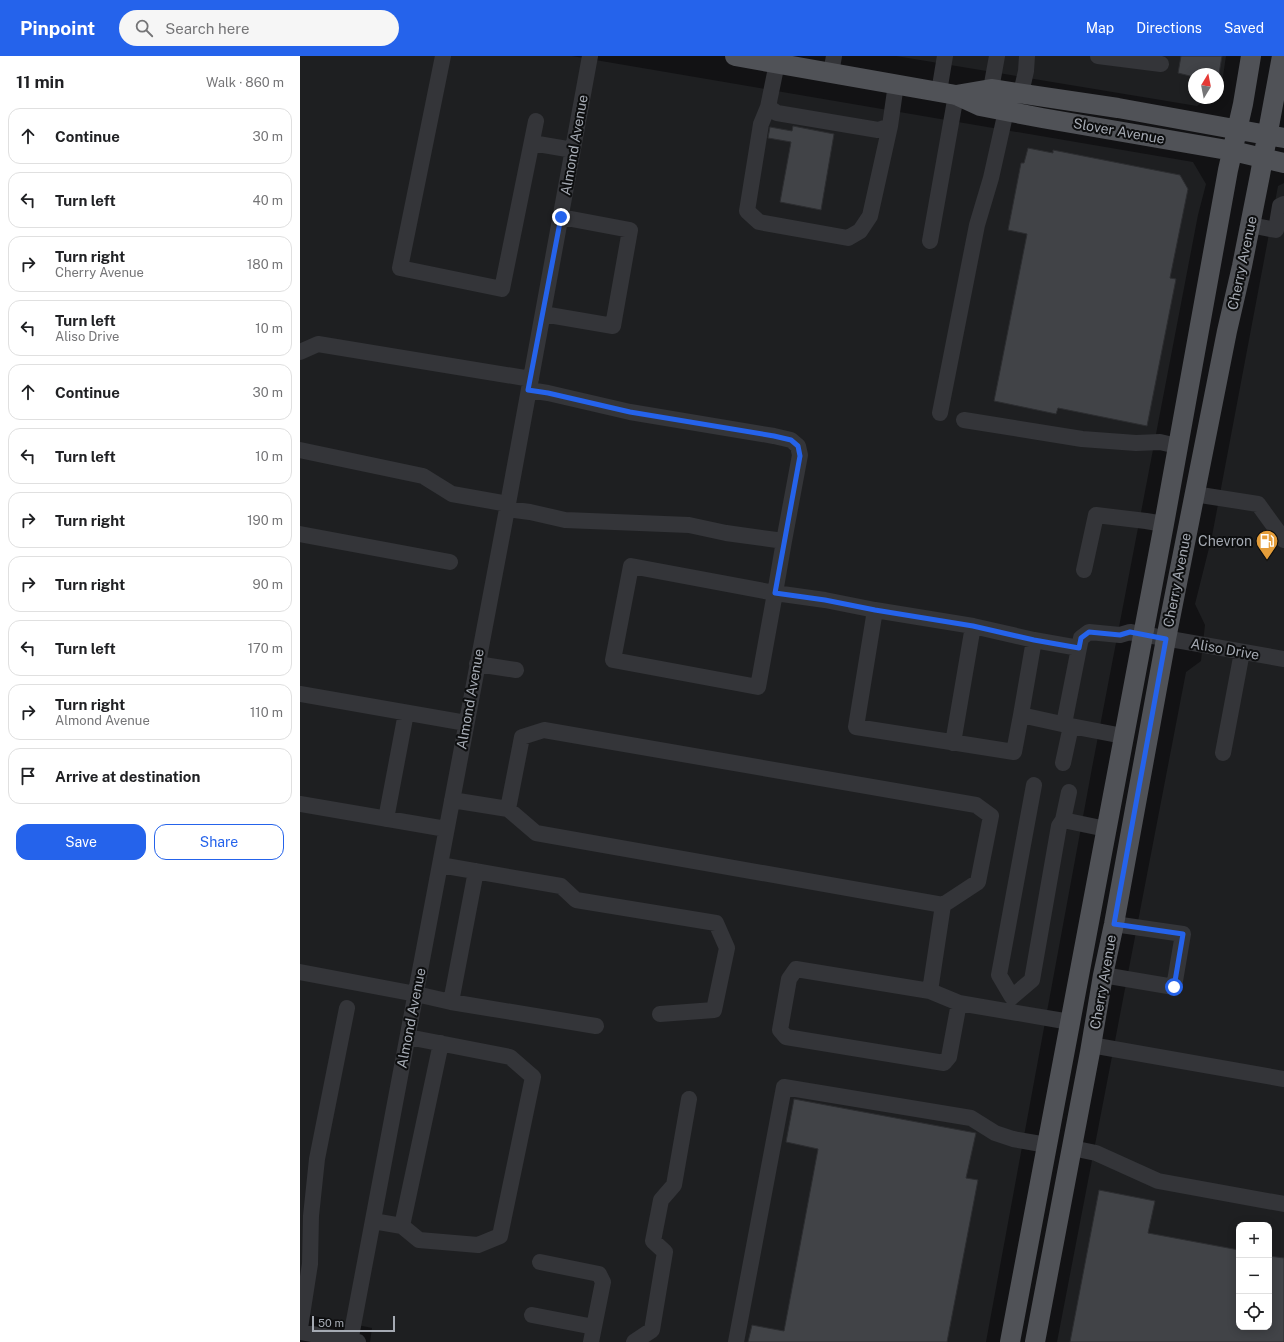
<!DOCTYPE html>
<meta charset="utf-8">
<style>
:root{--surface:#fff;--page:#f6f6f6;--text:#202124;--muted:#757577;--line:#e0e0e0;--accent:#2563eb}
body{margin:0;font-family:"Public Sans",sans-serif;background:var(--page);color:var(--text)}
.controls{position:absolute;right:12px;bottom:12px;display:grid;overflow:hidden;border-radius:8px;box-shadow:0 2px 10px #0003}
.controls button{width:36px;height:36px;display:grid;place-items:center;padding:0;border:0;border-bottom:1px solid var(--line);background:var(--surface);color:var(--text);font:20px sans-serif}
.compass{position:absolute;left:888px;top:12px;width:36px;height:36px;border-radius:50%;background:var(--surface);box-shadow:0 2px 10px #0003;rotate:10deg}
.scale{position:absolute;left:12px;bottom:10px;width:83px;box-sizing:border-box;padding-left:4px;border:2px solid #a5aab3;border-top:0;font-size:11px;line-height:14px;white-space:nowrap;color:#a5aab3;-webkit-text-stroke:3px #0d0e0f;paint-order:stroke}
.stop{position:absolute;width:12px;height:12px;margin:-9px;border:3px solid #2563eb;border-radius:50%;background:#fff}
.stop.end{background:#2563eb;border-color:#fff;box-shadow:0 1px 4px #0008}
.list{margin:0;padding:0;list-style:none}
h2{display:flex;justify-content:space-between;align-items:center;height:52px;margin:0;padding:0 16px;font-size:17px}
h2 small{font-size:13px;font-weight:400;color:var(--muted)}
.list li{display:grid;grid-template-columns:26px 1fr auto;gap:12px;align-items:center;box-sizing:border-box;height:56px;margin:0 8px 8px;padding:0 8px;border:1px solid var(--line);border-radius:12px}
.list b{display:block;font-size:15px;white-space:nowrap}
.list p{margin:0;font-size:13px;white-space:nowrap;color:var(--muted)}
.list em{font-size:13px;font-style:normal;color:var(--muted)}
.actions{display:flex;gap:8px;padding:12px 16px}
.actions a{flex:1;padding:9px 0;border:1px solid var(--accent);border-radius:12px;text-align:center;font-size:14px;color:var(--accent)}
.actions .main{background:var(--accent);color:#fff}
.icon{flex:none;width:22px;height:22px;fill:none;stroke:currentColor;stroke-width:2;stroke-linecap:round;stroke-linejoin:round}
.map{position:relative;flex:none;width:984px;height:1286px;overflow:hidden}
header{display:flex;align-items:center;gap:24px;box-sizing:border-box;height:56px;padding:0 20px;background:var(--accent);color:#fff}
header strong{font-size:19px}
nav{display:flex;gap:22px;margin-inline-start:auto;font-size:14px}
.search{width:280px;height:36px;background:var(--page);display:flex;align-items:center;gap:10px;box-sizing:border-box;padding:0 14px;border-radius:22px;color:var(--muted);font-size:15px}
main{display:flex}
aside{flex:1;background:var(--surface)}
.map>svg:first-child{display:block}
.built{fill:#1e1f21;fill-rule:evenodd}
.building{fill:#414347;stroke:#2c2d30}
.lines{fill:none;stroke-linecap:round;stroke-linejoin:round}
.minor{stroke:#343539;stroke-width:16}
.major{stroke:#505257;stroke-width:20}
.route{stroke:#2563eb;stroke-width:5}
.labels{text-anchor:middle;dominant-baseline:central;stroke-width:4;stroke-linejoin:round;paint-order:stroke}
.street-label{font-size:14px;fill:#a5aab3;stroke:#0d0e0f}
.poi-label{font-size:14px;fill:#a5aab3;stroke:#0d0e0f;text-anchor:end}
</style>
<header>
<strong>Pinpoint</strong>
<div class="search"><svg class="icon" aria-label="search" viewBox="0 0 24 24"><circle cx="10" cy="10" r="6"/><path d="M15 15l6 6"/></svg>Search here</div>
<nav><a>Map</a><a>Directions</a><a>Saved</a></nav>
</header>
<main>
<aside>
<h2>11 min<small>Walk · 860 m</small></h2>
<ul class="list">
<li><svg class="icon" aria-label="ahead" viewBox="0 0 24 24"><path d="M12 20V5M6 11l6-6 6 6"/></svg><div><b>Continue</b></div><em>30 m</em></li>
<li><svg class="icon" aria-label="left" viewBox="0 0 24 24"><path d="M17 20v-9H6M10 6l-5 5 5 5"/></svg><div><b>Turn left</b></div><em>40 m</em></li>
<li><svg class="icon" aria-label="right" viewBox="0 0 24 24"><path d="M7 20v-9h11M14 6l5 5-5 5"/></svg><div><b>Turn right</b><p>Cherry Avenue</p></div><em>180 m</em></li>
<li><svg class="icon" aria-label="left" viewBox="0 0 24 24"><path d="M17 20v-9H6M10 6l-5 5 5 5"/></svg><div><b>Turn left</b><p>Aliso Drive</p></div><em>10 m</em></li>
<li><svg class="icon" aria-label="ahead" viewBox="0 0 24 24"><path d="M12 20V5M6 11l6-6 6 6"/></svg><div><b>Continue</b></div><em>30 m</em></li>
<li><svg class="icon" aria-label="left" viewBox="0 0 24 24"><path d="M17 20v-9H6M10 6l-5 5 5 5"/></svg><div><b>Turn left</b></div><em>10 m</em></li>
<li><svg class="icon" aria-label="right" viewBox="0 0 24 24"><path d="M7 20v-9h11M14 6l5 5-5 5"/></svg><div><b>Turn right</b></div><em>190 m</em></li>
<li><svg class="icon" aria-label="right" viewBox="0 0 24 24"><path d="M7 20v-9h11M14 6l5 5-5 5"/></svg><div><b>Turn right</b></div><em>90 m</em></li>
<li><svg class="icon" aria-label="left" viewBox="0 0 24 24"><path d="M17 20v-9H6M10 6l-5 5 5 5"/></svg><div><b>Turn left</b></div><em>170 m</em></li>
<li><svg class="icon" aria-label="right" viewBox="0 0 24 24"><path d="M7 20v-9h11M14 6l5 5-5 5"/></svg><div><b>Turn right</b><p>Almond Avenue</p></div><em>110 m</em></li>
<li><svg class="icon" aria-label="arrive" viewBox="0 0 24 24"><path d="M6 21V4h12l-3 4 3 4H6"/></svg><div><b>Arrive at destination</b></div></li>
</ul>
<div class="actions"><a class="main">Save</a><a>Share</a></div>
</aside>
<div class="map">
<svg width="984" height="1286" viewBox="0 0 984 1286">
<rect width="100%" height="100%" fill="#121214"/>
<!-- built -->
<path class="built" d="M0 0H272L893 106 906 128 898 159 792 712 686 1286H70L72 1272 0 1257Z
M596 0H926L921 34 918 36V18H894V42H909L897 50Z
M984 127V1286H757L886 616 901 605 905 569 895 548 912 480 978 130ZM939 1169H969V1271H939Z"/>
<!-- building -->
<path class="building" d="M881 0H922L919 18H894V21L878 17Z
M493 70 534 78 521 154 480 146 491 86 468 82 470 71 492 75Z
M728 92 753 97V94L880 119 888 133 870 222 876 223 847 370 758 352 756 358 694 345 727 178 708 174 721 107H724Z
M494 1043 676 1077 666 1122 678 1124 647 1286H448L452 1269 484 1275 518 1093 486 1086Z
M799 1134 855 1145 848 1177 939 1194V1271H969V1200L984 1202V1286H770Z"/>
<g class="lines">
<!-- minor -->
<path class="minor" d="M143 0 100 212 202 233 236 65
M798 0 861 8
M477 7 468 51 477 57 578 74 590 70 596 28
M531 17 534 0
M691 33 697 0
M639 36 645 0
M721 37 726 15 727 0
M468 51 461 68 447 155 459 166 548 182 560 175 570 160 590 70
M232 87 273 94
M950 169 976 174 980 150 984 148
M630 185 656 39
M243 258 313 270 330 174 261 161
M0 296 18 288 231 323
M640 357 677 169 691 122 706 55
M664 364 782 383 836 387 860 386 877 390
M0 394 123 420 152 438 208 448
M894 438 958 448 984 484
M207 453 230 456 265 464 389 469 426 477 484 485 500 399 498 390 491 384 474 380 330 356 248 337 229 334
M0 478 150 506
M484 485 475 537 331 510 313 604 458 631 475 537 525 544 575 554
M784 514 796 459 846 465 864 468
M734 584 779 592
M177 608 216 614
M0 638 166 667
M721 659 714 696 556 671 575 554 673 570 734 584 721 659 771 670
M764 668 781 582 789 576 820 579 830 576 984 603
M653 687 673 570
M923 697 942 596
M763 707 771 670 823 680
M734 729 699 919 712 941 732 924 759 770 763 764 806 773
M152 744 208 753 222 681 244 674 676 749 691 760 678 826 643 849 236 777 208 753
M0 748 146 773
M86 763 106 657
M763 764 769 736
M140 809 261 830 276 844 416 867 427 892 414 954 360 958
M0 916 116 938 151 946 296 970
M803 919 874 931 883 878 814 868
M630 935 496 913 489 923 480 974 486 981 644 1007 649 1001 659 947 630 935 643 849
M151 946 176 815
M659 947 770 966
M791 989 984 1023
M772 1092 796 1097 858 1125 984 1148
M73 1165 102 1170 119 1184 178 1189 200 1180 233 1021 210 1001 108 981
M102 1170 141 987
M240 1206 299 1218 303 1226 291 1286
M232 1259 294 1271
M0 1272 10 1208 11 1160 17 1103 47 952
M0 1276 58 1286
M50 1286 207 453 290 0
M334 1286 352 1274 365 1196 353 1185 361 1144 374 1129 389 1043
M436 1286 484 1031 671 1062 695 1077 713 1083 747 1089"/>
<!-- major -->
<path class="major" d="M435 0 656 39 680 50 742 62 933 95 984 107
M656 39 691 33 818 52 984 82
M710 1286 864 468 928 114 943 48 951 0
M735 1286 790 996 803 919 814 868 866 583 927 275 942 210 960 119 982 0"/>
</g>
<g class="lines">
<!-- route -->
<path class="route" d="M261 161 228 334 248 337 330 356 474 380 491 384 498 390 500 400 475 537 525 544 575 554 673 570 734 584 779 592 781 582 789 576 820 579 830 576 866 583 814 868 883 878 874 931"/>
</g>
<!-- icons -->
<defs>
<g id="fuel-pin" transform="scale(1.15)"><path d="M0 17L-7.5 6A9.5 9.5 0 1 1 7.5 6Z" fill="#e49d3a" stroke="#0d0e0f"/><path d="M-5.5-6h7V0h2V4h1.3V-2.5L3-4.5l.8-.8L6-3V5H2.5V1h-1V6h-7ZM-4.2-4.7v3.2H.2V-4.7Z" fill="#fff"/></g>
</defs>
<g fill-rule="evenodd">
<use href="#fuel-pin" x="967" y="485"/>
</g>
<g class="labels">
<!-- street labels -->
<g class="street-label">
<text transform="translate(819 75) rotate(10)">Slover Avenue</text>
<text transform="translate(274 89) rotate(-80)">Almond Avenue</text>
<text transform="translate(942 207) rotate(-78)">Cherry Avenue</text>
<text transform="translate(877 524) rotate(-79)">Cherry Avenue</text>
<text transform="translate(925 593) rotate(10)">Aliso Drive</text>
<text transform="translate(170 643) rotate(-80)">Almond Avenue</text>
<text transform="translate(803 926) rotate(-80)">Cherry Avenue</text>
<text transform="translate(111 962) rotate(-79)">Almond Avenue</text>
</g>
<!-- poi labels -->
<g class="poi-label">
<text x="952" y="485">Chevron</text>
</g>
</g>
</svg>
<div class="controls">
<button>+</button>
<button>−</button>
<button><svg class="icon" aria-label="locate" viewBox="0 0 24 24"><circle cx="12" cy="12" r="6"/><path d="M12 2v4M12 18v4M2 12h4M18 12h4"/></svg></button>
</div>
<svg class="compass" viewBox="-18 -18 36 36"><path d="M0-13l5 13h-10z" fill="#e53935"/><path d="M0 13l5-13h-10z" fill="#757577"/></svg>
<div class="scale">50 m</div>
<div class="stop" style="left:874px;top:931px"></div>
<div class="stop end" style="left:261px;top:161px"></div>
</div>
</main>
